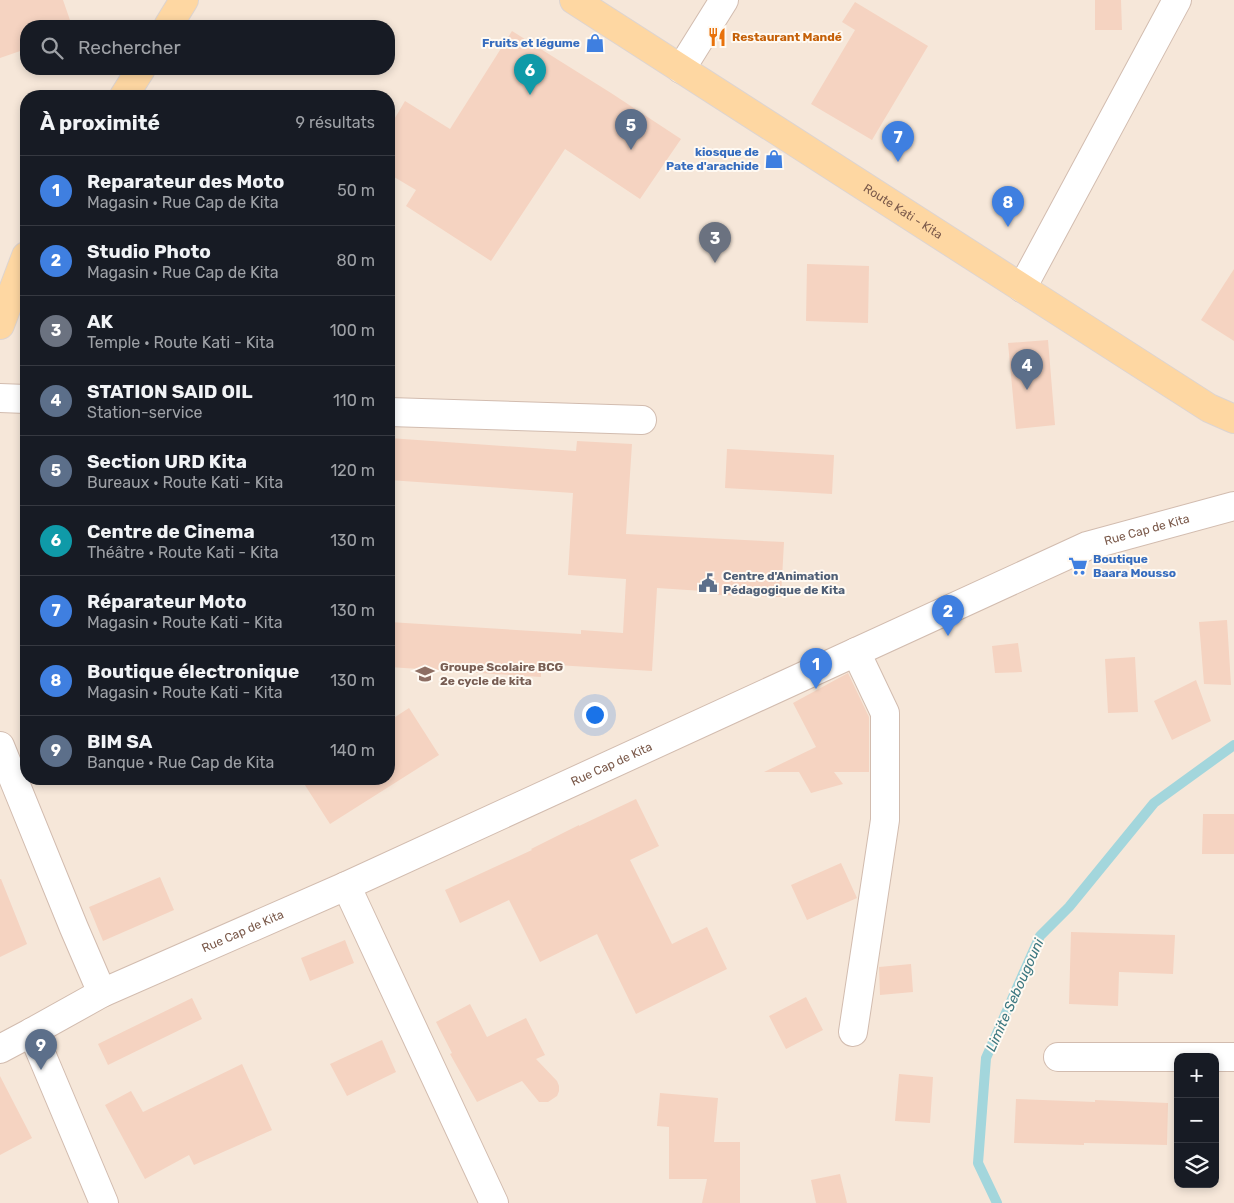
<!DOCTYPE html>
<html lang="fr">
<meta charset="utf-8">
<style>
:root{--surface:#171b24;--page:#20242c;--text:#f1f3f6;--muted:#9ea1a6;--line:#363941;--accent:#b45309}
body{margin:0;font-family:Rubik,sans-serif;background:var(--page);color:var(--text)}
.controls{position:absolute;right:15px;bottom:15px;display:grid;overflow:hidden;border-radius:10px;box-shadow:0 2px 8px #0003}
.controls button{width:45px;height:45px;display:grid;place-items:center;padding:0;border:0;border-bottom:1px solid var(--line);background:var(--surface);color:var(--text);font:25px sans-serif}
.you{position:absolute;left:594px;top:714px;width:18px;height:18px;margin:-12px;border:4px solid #fff;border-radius:50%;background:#1a73e8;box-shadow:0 0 0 8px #1a73e833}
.badge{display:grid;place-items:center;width:32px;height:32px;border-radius:50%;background:var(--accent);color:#fff;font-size:16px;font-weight:700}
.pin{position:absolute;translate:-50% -41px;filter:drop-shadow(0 1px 2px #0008)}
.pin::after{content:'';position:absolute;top:26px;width:18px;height:15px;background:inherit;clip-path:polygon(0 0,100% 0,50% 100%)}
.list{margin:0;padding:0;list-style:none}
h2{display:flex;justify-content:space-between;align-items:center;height:65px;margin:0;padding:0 20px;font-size:21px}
h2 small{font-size:16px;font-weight:400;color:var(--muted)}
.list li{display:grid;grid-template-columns:32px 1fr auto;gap:15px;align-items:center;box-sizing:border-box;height:70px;padding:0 20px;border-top:1px solid var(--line)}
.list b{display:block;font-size:19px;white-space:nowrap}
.list p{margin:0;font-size:16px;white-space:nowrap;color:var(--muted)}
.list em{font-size:16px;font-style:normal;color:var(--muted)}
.icon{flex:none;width:28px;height:28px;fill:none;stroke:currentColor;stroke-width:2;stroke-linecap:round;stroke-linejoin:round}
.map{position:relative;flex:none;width:1234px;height:1203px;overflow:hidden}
.search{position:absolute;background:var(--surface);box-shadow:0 2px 8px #0003;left:20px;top:20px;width:375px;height:55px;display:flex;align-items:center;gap:12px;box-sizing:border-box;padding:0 18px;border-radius:20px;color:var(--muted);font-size:19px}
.panel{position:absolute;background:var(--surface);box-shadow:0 2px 8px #0003;left:20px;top:90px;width:375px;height:695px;border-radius:20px}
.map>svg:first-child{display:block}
.residential{fill:#f6e7d9;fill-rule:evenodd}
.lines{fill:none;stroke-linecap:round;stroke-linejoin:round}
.stream{stroke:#a3d6dc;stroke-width:10}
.building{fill:#f5d3c1}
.minor-casing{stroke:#d2bcaf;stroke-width:30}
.major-casing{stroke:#ddd4d0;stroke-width:30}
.minor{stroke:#fff;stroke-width:28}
.major{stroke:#fed7a2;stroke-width:28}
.labels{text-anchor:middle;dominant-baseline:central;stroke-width:4;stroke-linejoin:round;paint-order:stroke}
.food-label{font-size:12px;font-weight:bold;fill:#c56008;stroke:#fffaf3;text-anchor:start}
.shop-label{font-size:12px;font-weight:bold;fill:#366cbe;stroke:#fffaf3;text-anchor:end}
.street-label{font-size:12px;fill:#7b5a4b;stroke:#fffaf3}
.service-label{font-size:12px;font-weight:bold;fill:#4e5e75;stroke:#fffaf3;text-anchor:start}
.education-label{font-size:12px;font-weight:bold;fill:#785e54;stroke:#fffaf3;text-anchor:start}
.water-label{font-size:14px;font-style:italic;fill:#3d7881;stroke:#fffaf3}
</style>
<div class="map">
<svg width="1234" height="1203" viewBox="0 0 1234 1203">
<rect width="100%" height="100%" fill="#fef6eb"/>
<!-- residential -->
<path class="residential" d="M0 0H1234V1203H0ZM26 26H389V69H26ZM26 96H389V779H26ZM1178 1057H1215V1184H1178Z"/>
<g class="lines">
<!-- stream -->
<path class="stream" d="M997 1203 978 1163 986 1058 1040 936 1069 907 1154 803 1234 745"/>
</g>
<!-- building -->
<path class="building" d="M0 0H63L72 26H26V49L0 58Z
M1095 0H1121L1122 30H1095Z
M855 2 928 46 872 140 811 104 855 30 842 22Z
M512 31 611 93 681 139 640 199 565 149 491 261 406 206 416 190 389 174V128L405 101 450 129Z
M807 264 869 266 868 323 806 321Z
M1234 269V341L1201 320Z
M1048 340 1055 425 1016 429 1008 343Z
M389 438 576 451 577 441 632 444 626 534 784 542 781 597 718 595V592L657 588 652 671 541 664V677L389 667V622L581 634V630L623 633 626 579 568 575 573 493 389 480Z
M727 449 834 455 832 494 725 488Z
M1227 620 1231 685 1204 684 1199 622Z
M1018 643 1022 672 995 673 992 646Z
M1135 657 1138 712 1108 713 1105 659Z
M848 673 869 717V772H834L843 784 811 793 799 772H764L816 747 793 703Z
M1196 680 1211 721 1172 740 1154 701Z
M409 708 439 755 330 824 301 779H389V721Z
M636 799 659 846 630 860 672 944 707 927 727 969 636 1014 597 934 540 962 509 900 460 923 445 890 532 850 531 849 579 825V826Z
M1203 814H1234V854H1202Z
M841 863 857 898 807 920 791 885Z
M160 877 174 910 103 941 89 907Z
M0 879H1L27 944 0 957Z
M1071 932 1175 935 1173 974 1119 972 1118 1006 1069 1004Z
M345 940 354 963 310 981 301 958Z
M911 964 913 992 880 995 879 967Z
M806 997 823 1030 786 1049 769 1016Z
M192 998 202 1019 108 1065 98 1044Z
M470 1004 487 1037 526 1018 545 1055 536 1059 557 1081 559 1086V1091L557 1096 548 1102H539L522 1081 477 1102 450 1054 452 1053 436 1022Z
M382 1040 396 1072 347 1096 330 1064Z
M242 1064 272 1130 194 1165 189 1155 145 1179 105 1105 131 1091 143 1112Z
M899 1074 933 1077 930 1123 895 1121Z
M0 1076 32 1138 0 1155Z
M660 1093 718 1098 714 1142H740V1203H702L707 1179H669V1127L657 1126Z
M1016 1099 1095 1102V1100L1168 1103 1167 1145 1084 1143V1145L1014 1143Z
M840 1174 847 1203H816L811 1180Z"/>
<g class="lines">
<!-- minor casing -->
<g class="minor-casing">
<g id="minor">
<path d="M681 69 724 0"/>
<path d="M1022 288 1177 0"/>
<path d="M0 398 26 399"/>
<path d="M389 412 642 420"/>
<path d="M0 746 74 928 102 993"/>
<path d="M346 886 352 898 494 1203"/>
<path d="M32 1032 104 1203"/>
<path d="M853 1032 885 820V713L856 652"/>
<path id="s1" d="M0 1049 32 1032 102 993 346 886 1087 546 1234 506"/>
<path d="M1058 1057H1234"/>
</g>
</g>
<!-- major casing -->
<g class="major-casing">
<g id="major">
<path id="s2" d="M574 0 1209 408 1234 419"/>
<path d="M168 26 184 0"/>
<path d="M124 96 141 69"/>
<path d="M0 325 26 256"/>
</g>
</g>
<!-- minor -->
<use href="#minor" class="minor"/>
<!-- major -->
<use href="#major" class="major"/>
</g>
<!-- icons -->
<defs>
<g id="restaurant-bare" transform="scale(1.5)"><path d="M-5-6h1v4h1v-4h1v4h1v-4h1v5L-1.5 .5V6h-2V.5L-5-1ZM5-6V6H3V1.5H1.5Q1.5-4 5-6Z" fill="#e8710a" stroke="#fffaf3" stroke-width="2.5" paint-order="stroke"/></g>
<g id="shop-bare" transform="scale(1.5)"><path d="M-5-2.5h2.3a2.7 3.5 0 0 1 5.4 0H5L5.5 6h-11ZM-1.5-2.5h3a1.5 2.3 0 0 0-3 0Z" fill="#3f7fe0" stroke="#fffaf3" stroke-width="2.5" paint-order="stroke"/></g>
<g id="supermarket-bare" transform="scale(1.5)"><path d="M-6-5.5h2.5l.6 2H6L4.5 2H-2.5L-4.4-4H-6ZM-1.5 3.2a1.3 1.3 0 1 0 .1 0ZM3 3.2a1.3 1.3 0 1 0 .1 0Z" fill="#3f7fe0" stroke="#fffaf3" stroke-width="2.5" paint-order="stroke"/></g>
<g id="civic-bare" transform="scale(1.5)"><path d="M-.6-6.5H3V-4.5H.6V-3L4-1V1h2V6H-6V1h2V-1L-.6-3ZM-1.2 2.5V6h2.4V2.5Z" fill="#5c6f8a" stroke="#fffaf3" stroke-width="2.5" paint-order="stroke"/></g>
<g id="school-bare" transform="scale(1.5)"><path d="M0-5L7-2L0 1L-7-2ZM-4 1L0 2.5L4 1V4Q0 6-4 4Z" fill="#8d6e63" stroke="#fffaf3" stroke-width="2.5" paint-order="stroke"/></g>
</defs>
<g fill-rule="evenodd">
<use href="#restaurant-bare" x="717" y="37"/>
<use href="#shop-bare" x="595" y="43"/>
<use href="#shop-bare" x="774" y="159"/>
<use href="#supermarket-bare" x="1078" y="566"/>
<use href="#civic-bare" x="708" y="583"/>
<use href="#school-bare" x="425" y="674"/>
</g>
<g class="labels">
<!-- food labels -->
<g class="food-label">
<text x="732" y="37">Restaurant Mandé</text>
</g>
<!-- shop labels -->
<g class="shop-label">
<text x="580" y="43">Fruits et légume</text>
<text x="759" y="152">kiosque de<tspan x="759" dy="14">Pate d'arachide</tspan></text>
<text x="1093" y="559" text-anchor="start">Boutique<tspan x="1093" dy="14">Baara Mousso</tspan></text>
</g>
<!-- street labels -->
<g class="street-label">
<text stroke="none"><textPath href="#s2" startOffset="391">Route Kati - Kita</textPath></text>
<text stroke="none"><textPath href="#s1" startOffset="1260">Rue Cap de Kita</textPath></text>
<text stroke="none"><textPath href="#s1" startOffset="675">Rue Cap de Kita</textPath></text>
<text stroke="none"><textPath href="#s1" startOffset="270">Rue Cap de Kita</textPath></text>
</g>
<!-- service labels -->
<g class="service-label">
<text x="723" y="576">Centre d'Animation<tspan x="723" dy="14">Pédagogique de Kita</tspan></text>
</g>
<!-- education labels -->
<g class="education-label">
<text x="440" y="667">Groupe Scolaire BCG<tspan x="440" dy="14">2e cycle de kita</tspan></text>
</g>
<!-- water labels -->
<g class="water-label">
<text transform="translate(1015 995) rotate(-66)">Limite Sebougouni</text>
</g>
</g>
</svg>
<div class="controls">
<button>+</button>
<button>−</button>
<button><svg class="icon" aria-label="layers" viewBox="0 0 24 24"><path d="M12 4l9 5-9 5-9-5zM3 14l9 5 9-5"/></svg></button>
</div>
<div class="you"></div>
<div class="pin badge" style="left:816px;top:689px;background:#3f7fe0">1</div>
<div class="pin badge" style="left:948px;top:636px;background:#3f7fe0">2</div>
<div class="pin badge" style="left:715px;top:263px;background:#6b7280">3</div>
<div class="pin badge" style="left:1027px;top:390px;background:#5c6f8a">4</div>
<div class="pin badge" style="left:631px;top:150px;background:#5c6f8a">5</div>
<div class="pin badge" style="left:530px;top:95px;background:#0f9aa8">6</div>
<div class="pin badge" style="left:898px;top:162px;background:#3f7fe0">7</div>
<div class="pin badge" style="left:1008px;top:227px;background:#3f7fe0">8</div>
<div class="pin badge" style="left:41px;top:1070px;background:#5c6f8a">9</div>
<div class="search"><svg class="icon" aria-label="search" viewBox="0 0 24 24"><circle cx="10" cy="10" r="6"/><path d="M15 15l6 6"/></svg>Rechercher</div>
<section class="panel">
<h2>À proximité<small>9 résultats</small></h2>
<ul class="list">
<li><span class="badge" style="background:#3f7fe0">1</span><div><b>Reparateur des Moto</b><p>Magasin · Rue Cap de Kita</p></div><em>50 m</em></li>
<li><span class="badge" style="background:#3f7fe0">2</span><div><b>Studio Photo</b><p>Magasin · Rue Cap de Kita</p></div><em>80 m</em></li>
<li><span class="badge" style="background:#6b7280">3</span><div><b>AK</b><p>Temple · Route Kati - Kita</p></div><em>100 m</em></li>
<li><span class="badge" style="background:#5c6f8a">4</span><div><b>STATION SAID OIL</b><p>Station-service</p></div><em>110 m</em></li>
<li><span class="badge" style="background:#5c6f8a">5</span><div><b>Section URD Kita</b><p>Bureaux · Route Kati - Kita</p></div><em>120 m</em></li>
<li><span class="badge" style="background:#0f9aa8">6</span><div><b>Centre de Cinema</b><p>Théâtre · Route Kati - Kita</p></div><em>130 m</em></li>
<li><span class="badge" style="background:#3f7fe0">7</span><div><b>Réparateur Moto</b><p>Magasin · Route Kati - Kita</p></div><em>130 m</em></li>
<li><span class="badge" style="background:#3f7fe0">8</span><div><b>Boutique électronique</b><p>Magasin · Route Kati - Kita</p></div><em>130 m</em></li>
<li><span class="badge" style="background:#5c6f8a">9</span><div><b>BIM SA</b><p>Banque · Rue Cap de Kita</p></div><em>140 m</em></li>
</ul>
</section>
</div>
